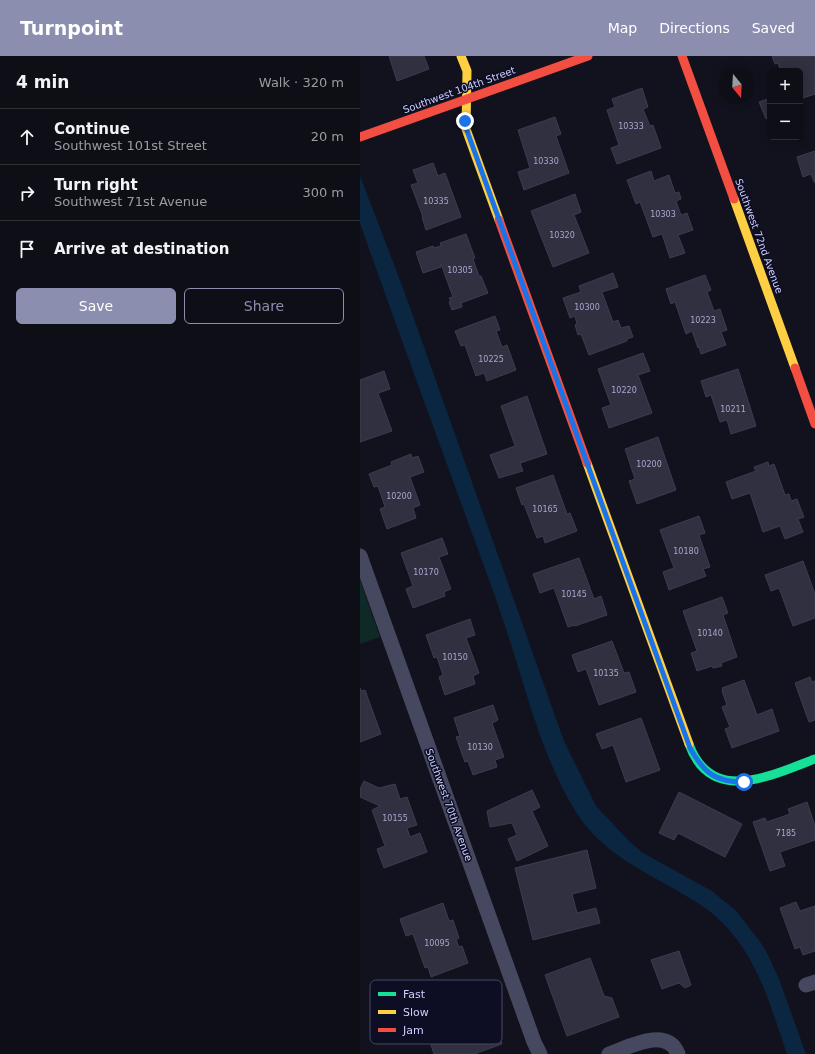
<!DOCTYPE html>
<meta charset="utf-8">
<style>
:root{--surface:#0e0e16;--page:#17171f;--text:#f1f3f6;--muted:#9b9ca1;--line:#2e2e35;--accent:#8c8eb0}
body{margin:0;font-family:"DejaVu Sans",sans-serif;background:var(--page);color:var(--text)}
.controls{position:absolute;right:12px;top:12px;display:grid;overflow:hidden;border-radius:6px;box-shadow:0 2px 10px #0003}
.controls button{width:36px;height:36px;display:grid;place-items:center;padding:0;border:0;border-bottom:1px solid var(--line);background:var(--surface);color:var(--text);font:20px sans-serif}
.compass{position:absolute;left:359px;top:12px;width:36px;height:36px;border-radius:50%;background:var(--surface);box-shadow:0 2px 10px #0003;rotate:162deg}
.stop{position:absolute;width:12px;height:12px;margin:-9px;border:3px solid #1a73e8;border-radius:50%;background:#fff}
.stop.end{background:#1a73e8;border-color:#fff;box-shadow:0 1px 4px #0008}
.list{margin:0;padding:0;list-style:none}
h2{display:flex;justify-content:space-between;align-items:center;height:52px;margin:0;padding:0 16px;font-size:17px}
h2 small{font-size:13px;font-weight:400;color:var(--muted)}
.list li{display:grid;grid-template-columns:26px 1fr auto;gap:12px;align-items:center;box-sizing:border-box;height:56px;padding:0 16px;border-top:1px solid var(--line)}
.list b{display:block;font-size:15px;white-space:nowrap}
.list p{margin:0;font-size:13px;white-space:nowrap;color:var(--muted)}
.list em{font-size:13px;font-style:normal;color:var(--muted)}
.actions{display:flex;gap:8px;padding:12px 16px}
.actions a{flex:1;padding:9px 0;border:1px solid var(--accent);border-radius:6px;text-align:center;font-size:14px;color:var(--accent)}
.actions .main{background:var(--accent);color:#fff}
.icon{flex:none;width:22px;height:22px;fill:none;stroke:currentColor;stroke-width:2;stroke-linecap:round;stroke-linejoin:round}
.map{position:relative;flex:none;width:455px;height:998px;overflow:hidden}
header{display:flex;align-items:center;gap:24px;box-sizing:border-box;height:56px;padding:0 20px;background:var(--accent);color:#fff}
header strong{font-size:19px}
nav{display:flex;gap:22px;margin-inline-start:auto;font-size:14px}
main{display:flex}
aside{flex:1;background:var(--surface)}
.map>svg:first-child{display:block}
.green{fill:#0f2927}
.water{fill:#0a2641}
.building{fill:#303040;stroke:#3c3c52}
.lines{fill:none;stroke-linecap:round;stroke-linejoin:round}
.street{stroke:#46485f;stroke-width:15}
.fast{stroke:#16e098;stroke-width:9}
.slow{stroke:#ffcf43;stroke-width:9}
.jam{stroke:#f24e42;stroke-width:9}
.route{stroke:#1a73e8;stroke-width:5}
.labels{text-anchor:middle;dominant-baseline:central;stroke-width:3;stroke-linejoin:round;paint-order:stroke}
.number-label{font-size:8px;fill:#a6a8cf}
.street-label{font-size:10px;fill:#ced0ff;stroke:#0d0d23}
.key{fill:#0d0d23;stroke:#474865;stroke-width:1}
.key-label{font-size:11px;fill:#ced0ff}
</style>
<header>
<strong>Turnpoint</strong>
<nav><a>Map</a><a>Directions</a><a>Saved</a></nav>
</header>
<main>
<aside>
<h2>4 min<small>Walk · 320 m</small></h2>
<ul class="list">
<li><svg class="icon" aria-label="ahead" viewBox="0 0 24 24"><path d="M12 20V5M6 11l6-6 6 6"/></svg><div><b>Continue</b><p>Southwest 101st Street</p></div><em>20 m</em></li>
<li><svg class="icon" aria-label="right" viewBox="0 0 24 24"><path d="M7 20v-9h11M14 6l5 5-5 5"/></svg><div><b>Turn right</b><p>Southwest 71st Avenue</p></div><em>300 m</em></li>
<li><svg class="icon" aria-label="arrive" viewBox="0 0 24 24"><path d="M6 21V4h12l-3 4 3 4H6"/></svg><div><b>Arrive at destination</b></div></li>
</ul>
<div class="actions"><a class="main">Save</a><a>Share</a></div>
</aside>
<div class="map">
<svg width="455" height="998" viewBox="0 0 455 998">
<rect width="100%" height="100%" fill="#12121e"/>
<!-- green -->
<path class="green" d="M0 524 20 581 0 588Z"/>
<!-- water -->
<path class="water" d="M0 120 43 232 204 685 236 750 269 785 283 797 352 835 375 854 384 865 401 887 408 899 419 923 446 998H427C410 949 396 894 354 859 343 849 330 843 318 835 281 814 239 794 216 756 180 698 166 631 144 567 132 530 118 494 105 458 70 361 34 264 0 167Z"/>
<!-- building -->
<path class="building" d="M29 0H64L69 13 37 25Z
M412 0H455V38L440 43V15H416L420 13 418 7 415 8Z
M282 32 288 51 283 53 290 70 293 69 301 92 257 108 251 92 259 89 247 54 255 51 252 43Z
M410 42V62L406 63 399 46Z
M195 61 201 78 196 80 209 117 164 134 158 116 170 112 158 74Z
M455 95V126H454L451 118 443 121 437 101Z
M73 107 78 120 85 117 101 161 66 174 62 161H63L51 129 58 127 53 114Z
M291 115 294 125 309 119 315 137 319 136 321 143 316 145 321 159 327 157 333 174 318 179 325 197 310 202 302 178 293 181 280 146 276 148 267 124Z
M215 138 221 156 214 159 229 197 193 211 171 155Z
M106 178 115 202 113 203 119 220H121L128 237 101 247 102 251 92 254 89 246 91 245 89 242 93 241 81 208 80 209 81 211 63 217 56 196 73 190 74 192 81 190 80 187Z
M253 217 258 231 242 236 253 266 258 264 261 272 269 270 273 281 267 283V285L229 299 221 278 218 279 215 269 217 268 215 260 210 262 203 242 221 236 219 230Z
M345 219 351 234 347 236 354 255 360 253 367 274 361 276 366 289 341 298 339 291 338 292 332 275 326 278 315 246 311 248 306 233Z
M135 260 140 274 136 275 142 291 147 289 156 314 127 325 124 317 116 320 105 289 101 290 95 275Z
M283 297 290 315 278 319 292 357 249 372 242 352 251 349 238 313Z
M378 313 396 370 371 378 367 364 360 366 351 339 346 341 341 325Z
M24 315 30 333 18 337 32 375 0 386V324Z
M167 340 187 398 160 407 163 415 139 422 130 399 155 390 141 350Z
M298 381 316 434 277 448 269 425 275 423 265 393Z
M51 398 52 402 58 400 64 416 50 421 60 449 53 452 56 462 27 473 20 453 25 451 18 430 14 431 9 418 32 409 31 406Z
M408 406 409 410 414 408 425 439 429 438 431 445 437 443 444 461 438 463 443 476 425 483 420 470 403 476 390 437 372 443 366 426 396 415 394 411Z
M193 419 207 458 210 457 217 475 185 487 183 480 177 482 164 448 162 449 156 432Z
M339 460 345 477 339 479 350 511 343 513 346 520 309 534 303 516 314 512 300 474Z
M82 482 88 498 79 501 91 533 84 536 85 540 53 552 46 533 53 530 41 497Z
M219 502 234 543 241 540 247 559 215 570V569L208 571 194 532 180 537 173 518Z
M443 505 455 538V562L433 570 419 532 411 535 405 519Z
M362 541 368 557 363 559 377 601 361 607 362 610 353 612 352 610 337 615 331 597 337 595 323 555Z
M110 563 115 579 106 582 119 617 113 620 115 628 85 639 79 621 83 619 77 601 74 602 66 579Z
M252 585 264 617 269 616 276 636 239 649 226 613 218 616 212 599Z
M450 621 452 626 455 625V664L449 666 435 627Z
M384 624 397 659 412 653 419 675 372 692 365 673 370 671 362 651 367 649 362 635H363L362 632Z
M0 632 1 635 5 634 21 678 0 686Z
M133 649 138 664 132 667 144 701 135 704 137 711 113 719 108 705 105 706 96 681 100 680 94 662Z
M281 662 300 714 266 726 253 689 242 693 236 678Z
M4 725 19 732 35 728 40 743 47 741 57 769 47 772 50 781 60 777 67 796 24 812 17 793 25 790 12 754 20 750 0 741V733Z
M172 734 180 751 172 755 188 790 157 805 148 783 157 779 152 767 130 771 127 755Z
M319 736 382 768 365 801 318 777 314 784 299 777Z
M447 746 455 770V784L420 796 425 810 410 815 393 766 405 762 407 766 430 758 428 753Z
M227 794 236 832 212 838 217 857 236 852 240 867 173 884 155 812Z
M436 846 440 855 455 850V895L443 899 440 891 435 893 420 852Z
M83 847 89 865 93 864 99 882 96 884 99 891 102 890 108 907 71 921 68 911 65 912 53 878 46 880 40 863Z
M319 895 331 929 325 932 319 927 302 933 291 904Z
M230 902 244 940 252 942 259 961 207 980 185 919Z
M111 954 121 980 137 974 142 988 117 997V998H74L71 989 77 987 71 972 93 964 92 961Z"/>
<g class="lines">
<!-- street -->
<path class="street" d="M0 500 174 986 180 998
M446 929 455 926
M249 998C269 991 307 970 318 998"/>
<!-- fast -->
<path class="fast" d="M329 688C351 750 412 719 455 703"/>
<!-- slow -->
<path class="slow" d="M101 0 107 15 106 73 139 164
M374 143 435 312
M227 407 329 688"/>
<!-- jam -->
<path class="jam" d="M322 0 374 143
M0 81 228 0
M139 164 227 407
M435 312 455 368"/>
</g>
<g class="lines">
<!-- route -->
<path class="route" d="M105 65 106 72 330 692C344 717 355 726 384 726"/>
</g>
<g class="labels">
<!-- number labels -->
<g class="number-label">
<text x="271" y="70">10333</text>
<text x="186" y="105">10330</text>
<text x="76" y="145">10335</text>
<text x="303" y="158">10303</text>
<text x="202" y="179">10320</text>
<text x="100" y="214">10305</text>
<text x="227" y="251">10300</text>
<text x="343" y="264">10223</text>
<text x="131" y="303">10225</text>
<text x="264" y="334">10220</text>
<text x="373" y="353">10211</text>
<text x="289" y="408">10200</text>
<text x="39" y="440">10200</text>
<text x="185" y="453">10165</text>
<text x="326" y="495">10180</text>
<text x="66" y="516">10170</text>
<text x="214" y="538">10145</text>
<text x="350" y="577">10140</text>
<text x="95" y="601">10150</text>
<text x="246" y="617">10135</text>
<text x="120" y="691">10130</text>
<text x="35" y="762">10155</text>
<text x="426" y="777">7185</text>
<text x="77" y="887">10095</text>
</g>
<!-- street labels -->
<g class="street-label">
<text transform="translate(99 34) rotate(-20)">Southwest 104th Street</text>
<text transform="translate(399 180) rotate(70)">Southwest 72nd Avenue</text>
<text transform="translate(89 749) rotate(70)">Southwest 70th Avenue</text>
</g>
</g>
<!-- legend -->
<rect x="10" y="924" width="132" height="64" rx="6" class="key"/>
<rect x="18" y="936" width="18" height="4" fill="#16e098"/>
<rect x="18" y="954" width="18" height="4" fill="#ffcf43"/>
<rect x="18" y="972" width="18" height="4" fill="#f24e42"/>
<g class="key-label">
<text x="43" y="942">Fast</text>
<text x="43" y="960">Slow</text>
<text x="43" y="978">Jam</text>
</g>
</svg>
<div class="controls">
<button>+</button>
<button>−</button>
</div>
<svg class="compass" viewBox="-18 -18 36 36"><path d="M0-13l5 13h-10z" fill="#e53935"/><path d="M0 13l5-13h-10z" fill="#9b9ca1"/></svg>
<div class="stop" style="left:384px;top:726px"></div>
<div class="stop end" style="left:105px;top:65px"></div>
</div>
</main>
